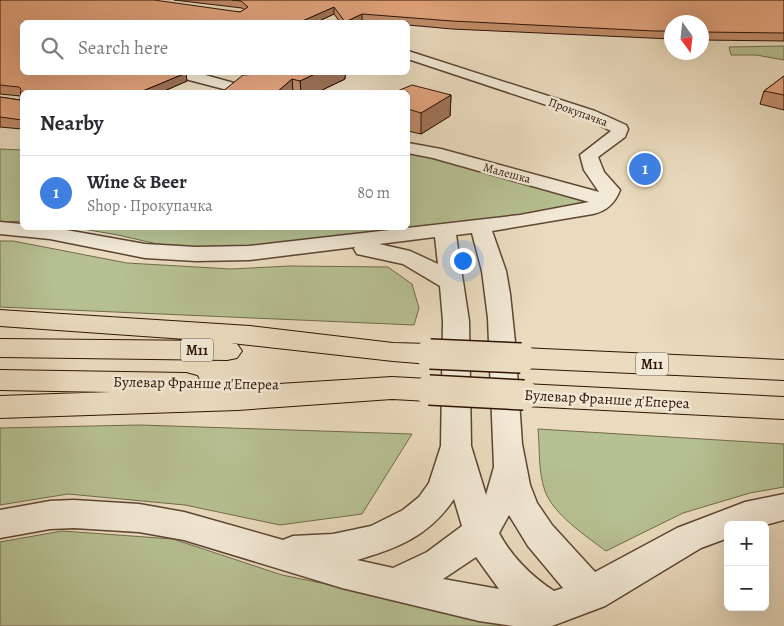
<!DOCTYPE html>
<meta charset="utf-8">
<style>
:root{--surface:#fff;--page:#f7f7f7;--text:#2b2b33;--muted:#7c7c81;--line:#e1e1e2;--accent:#8f2418}
body{margin:0;font-family:Alegreya,serif;background:var(--page);color:var(--text)}
.controls{position:absolute;right:15px;bottom:15px;display:grid;overflow:hidden;border-radius:8px;box-shadow:0 5px 20px #0002}
.controls button{width:45px;height:45px;display:grid;place-items:center;padding:0;border:0;border-bottom:1px solid var(--line);background:var(--surface);color:var(--text);font:25px sans-serif}
.compass{position:absolute;left:664px;top:15px;width:45px;height:45px;border-radius:50%;background:var(--surface);box-shadow:0 5px 20px #0002;rotate:165deg}
.you{position:absolute;left:462px;top:260px;width:18px;height:18px;margin:-12px;border:4px solid #fff;border-radius:50%;background:#1a73e8;box-shadow:0 0 0 8px #1a73e833}
.badge{display:grid;place-items:center;width:32px;height:32px;border-radius:50%;background:var(--accent);color:#fff;font-size:16px;font-weight:700}
.pin{position:absolute;translate:-50% -50%;border:2px solid #fff;box-shadow:0 1px 5px #0006}
.list{margin:0;padding:0;list-style:none}
h2{display:flex;justify-content:space-between;align-items:center;height:65px;margin:0;padding:0 20px;font-size:21px}
h2 small{font-size:16px;font-weight:400;color:var(--muted)}
.list li{display:grid;grid-template-columns:32px 1fr auto;gap:15px;align-items:center;box-sizing:border-box;height:75px;padding:0 20px;border-top:1px solid var(--line)}
.list b{display:block;font-size:19px;white-space:nowrap}
.list p{margin:0;font-size:16px;white-space:nowrap;color:var(--muted)}
.list em{font-size:16px;font-style:normal;color:var(--muted)}
.icon{flex:none;width:28px;height:28px;fill:none;stroke:currentColor;stroke-width:2;stroke-linecap:round;stroke-linejoin:round}
.map{position:relative;flex:none;width:784px;height:626px;overflow:hidden}
.search{position:absolute;background:var(--surface);box-shadow:0 5px 20px #0002;left:20px;top:20px;width:390px;height:55px;display:flex;align-items:center;gap:12px;box-sizing:border-box;padding:0 18px;border-radius:8px;color:var(--muted);font-size:19px}
.panel{position:absolute;background:var(--surface);box-shadow:0 5px 20px #0002;left:20px;top:90px;width:390px;height:140px;border-radius:8px}
.map>svg:first-child{display:block}
.green{fill:#b6c092;stroke:#726a4c}
.lines{fill:none;stroke-linecap:round;stroke-linejoin:round}
.minor-casing{stroke:#5e4533;stroke-width:3}
.trunk-casing{stroke:#2f1305;stroke-width:2}
.minor{fill:#f1e8d5;fill-rule:evenodd}
.trunk{fill:#eadbbe;fill-rule:evenodd}
.trunk-bridge-casing{stroke:#2f1305;stroke-width:32;stroke-linecap:butt}
.trunk-bridge{stroke:#eadbbe;stroke-width:29}
.wall{fill:#c38e6c;stroke:#2f1305}
.shaded-wall{fill:#9f7458;stroke:#2f1305}
.building{fill:#e3a57e;stroke:#2f1305}
.labels{text-anchor:middle;dominant-baseline:central;stroke-width:5;stroke-linejoin:round;paint-order:stroke}
.far-street-label{font-size:12px;fill:#2f1305;stroke:#f1e8d5}
.shield{fill:#f1e8d5;stroke:#695343;stroke-width:1}
.shield-label{font-size:14px;font-weight:bold;fill:#2f1305}
.street-label{font-size:15px;fill:#2f1305;stroke:#f1e8d5}
</style>
<div class="map">
<svg width="784" height="626" viewBox="0 0 784 626">
<rect width="100%" height="100%" fill="#eadbbe"/>
<filter id="stains"><feTurbulence type="fractalNoise" baseFrequency=".004" numOctaves="4"/><feColorMatrix values="0 0 0 0 .2 0 0 0 0 .09 0 0 0 0 .02 0 0 0 .5 -.17"/></filter>
<radialGradient id="worn" r=".72"><stop offset=".6" stop-color="#630" stop-opacity="0"/><stop offset="1" stop-color="#630" stop-opacity=".3"/></radialGradient>
<!-- green -->
<path class="green" d="M784 46V60L756 55H731L729 47Z
M408 148 437 151 593 202 511 218 287 243 226 247 166 246 118 235 77 228H408Z
M0 149 22 150V221L0 222Z
M0 241H13L127 263 231 269 290 266 388 267 412 284 419 308 414 325 0 307Z
M140 425 412 434 362 514 280 525 185 505 68 494 0 505V428Z
M538 429 784 444V487L750 493 683 513 606 551C587 537 553 514 545 491 538 472 540 449 538 429Z
M62 531 173 539 282 575 532 626H0V542Z"/>
<g class="lines">
<!-- minor casing -->
<g class="minor-casing">
<path id="minor" d="M408 51 595 111 626 125 628 129 625 137 598 157 604 172 620 190C615 203 607 211 593 214L492 231 506 271 510 294 515 342 522 444 530 485 537 503 552 525 595 572 677 528 745 502 784 494V520L765 525H728V538L701 548 605 606 552 626H513L479 621 342 588 184 540 139 532 74 528 50 529 0 538V510L50 501 74 500 139 504 184 512 283 540 293 536 333 534 371 526 403 510 419 497 429 483 441 446 443 321 440 286 403 264 357 254 354 249 355 247 249 260 196 261 145 258 50 239 0 234V222L22 224V228H55L145 244 196 247 249 246 520 215 589 202 433 158 408 153V143L441 149 599 192 584 170 580 155 611 131 583 117 408 59ZM472 233 482 271 488 318 494 467 486 495 471 446 469 321 456 235ZM435 237 438 264 410 251 379 244ZM454 499 462 526 427 552 393 568 357 560C398 548 429 536 454 499ZM509 515 528 546 563 588 554 591C532 577 511 556 499 533ZM476 557 499 589 443 579Z
M168 72H194L256 89 259 92H235L170 75Z"/>
</g>
<!-- trunk casing -->
<g class="trunk-casing">
<path id="trunk" d="M0 310 250 326 393 343 430 344 440 347 445 354 440 361 430 364 393 361 231 343 237 344 242 351 237 358 227 360 0 357V339L214 341 0 326Z
M521 348 784 360V380L521 368 511 365 506 358 511 351Z
M0 370 186 373 197 376 201 383 198 389 392 377 429 379 440 382 445 390 440 398 429 401 392 399 238 410 0 418V396L111 392 0 390Z
M524 384 784 397V419L524 406 513 403 508 395 513 387Z"/>
</g>
<!-- minor -->
<use href="#minor" class="minor"/>
<!-- trunk -->
<use href="#trunk" class="trunk"/>
<!-- trunk-bridge casing -->
<g class="trunk-bridge-casing">
<path id="trunk-bridge" d="M430 354 521 358
M429 390 524 395"/>
</g>
<!-- trunk-bridge -->
<use href="#trunk-bridge" class="trunk-bridge"/>
</g>
<!-- wall -->
<path class="wall" d="M0 0 240 12 244 10 242 8 174 0H784V41L702 40V22H672V39L452 29 408 25V22H340L334 14 317 22H22L187 81 162 92H22V129L0 127V97L20 100 21 96 0 94Z
M252 72H345V79L318 92H222L252 74Z
M784 76V110L760 104 764 91Z
M408 92 451 95 450 116 421 134 408 131Z"/>
<!-- shaded-wall -->
<path class="shaded-wall" d="M334 7V14L317 22H300Z
M362 14V22H345Z
M319 72H345V79L318 92H301L300 81Z
M186 73 187 81 162 92H140Z
M292 79 293 92H277Z
M451 95 450 116 421 134V113Z"/>
<!-- building -->
<path class="building" d="M0 0H154L240 12 248 7 241 1 232 0H784V33L702 32V22H672V31H654L452 21 362 14 345 22 334 7 300 22H22V72L186 73 140 92H22V120L0 117V97L20 100 21 89 19 87 0 85Z
M258 72H319L300 81 292 79 277 92H222L243 75 258 74Z
M784 76V95L764 91Z
M412 85 451 95 421 113 408 109V92H395Z"/>
<g class="labels">
<!-- far-street labels -->
<g class="far-street-label">
<text transform="translate(578 112) rotate(20)">Прокупачка</text>
<text transform="translate(507 173) rotate(15)">Малешка</text>
</g>
<!-- shield labels -->
<g class="shield">
<rect x="181" y="338.5" width="32" height="23" rx="4"/>
<rect x="636" y="352.5" width="32" height="23" rx="4"/>
</g>
<g class="shield-label">
<text x="197" y="350">M11</text>
<text x="652" y="364">M11</text>
</g>
<!-- street labels -->
<g class="street-label">
<text transform="translate(196 383) rotate(1)">Булевар Франше д'Епереа</text>
<text transform="translate(607 399) rotate(3)">Булевар Франше д'Епереа</text>
</g>
</g>
<rect width="100%" height="100%" filter="url(#stains)"/>
<rect width="100%" height="100%" fill="url(#worn)"/>
</svg>
<div class="controls">
<button>+</button>
<button>−</button>
</div>
<svg class="compass" viewBox="-18 -18 36 36"><path d="M0-13l5 13h-10z" fill="#e53935"/><path d="M0 13l5-13h-10z" fill="#7c7c81"/></svg>
<div class="you"></div>
<div class="pin badge" style="left:645px;top:169px;background:#3f7fe0">1</div>
<div class="search"><svg class="icon" aria-label="search" viewBox="0 0 24 24"><circle cx="10" cy="10" r="6"/><path d="M15 15l6 6"/></svg>Search here</div>
<section class="panel">
<h2>Nearby<small></small></h2>
<ul class="list">
<li><span class="badge" style="background:#3f7fe0">1</span><div><b>Wine &amp; Beer</b><p>Shop · Прокупачка</p></div><em>80 m</em></li>
</ul>
</section>
</div>
